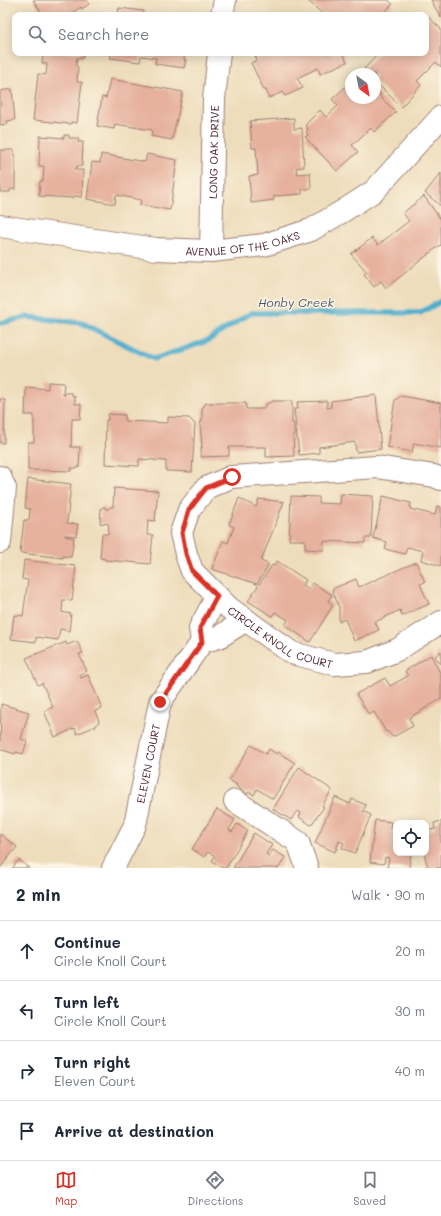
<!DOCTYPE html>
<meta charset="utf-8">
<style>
:root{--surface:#fff;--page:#f6f6f7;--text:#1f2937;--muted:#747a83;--line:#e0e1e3;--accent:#d93025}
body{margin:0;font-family:Mali,sans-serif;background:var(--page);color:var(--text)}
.controls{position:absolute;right:12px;bottom:12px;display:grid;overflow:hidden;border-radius:8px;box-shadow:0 2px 10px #0003}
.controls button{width:36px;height:36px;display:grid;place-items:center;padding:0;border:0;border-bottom:1px solid var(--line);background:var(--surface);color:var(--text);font:20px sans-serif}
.compass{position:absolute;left:345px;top:68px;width:36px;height:36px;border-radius:50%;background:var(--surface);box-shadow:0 2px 10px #0003;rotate:148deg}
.stop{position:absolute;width:12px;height:12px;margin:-9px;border:3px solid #d93025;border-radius:50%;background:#fff}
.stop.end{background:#d93025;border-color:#fff;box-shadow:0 1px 4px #0008}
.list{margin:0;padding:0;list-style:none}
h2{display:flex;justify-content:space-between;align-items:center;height:52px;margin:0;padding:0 16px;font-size:17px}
h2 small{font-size:13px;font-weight:400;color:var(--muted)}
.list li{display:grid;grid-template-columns:26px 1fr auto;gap:12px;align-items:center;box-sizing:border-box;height:60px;padding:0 16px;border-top:1px solid var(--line)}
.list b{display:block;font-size:15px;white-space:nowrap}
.list p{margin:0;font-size:13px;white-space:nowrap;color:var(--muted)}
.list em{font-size:13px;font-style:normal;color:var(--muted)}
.icon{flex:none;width:22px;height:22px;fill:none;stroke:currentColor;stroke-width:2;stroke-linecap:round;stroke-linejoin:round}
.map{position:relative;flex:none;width:441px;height:868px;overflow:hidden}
.search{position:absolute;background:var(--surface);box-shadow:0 2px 10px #0003;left:12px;right:12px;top:12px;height:44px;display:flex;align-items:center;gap:10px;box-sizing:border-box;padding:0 14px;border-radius:8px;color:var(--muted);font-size:15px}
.sheet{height:292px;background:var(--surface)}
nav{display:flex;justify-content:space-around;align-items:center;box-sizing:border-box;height:56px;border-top:1px solid var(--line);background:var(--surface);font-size:11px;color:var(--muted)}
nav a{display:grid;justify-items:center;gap:2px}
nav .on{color:var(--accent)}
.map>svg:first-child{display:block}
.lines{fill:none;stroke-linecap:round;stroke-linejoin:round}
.stream{stroke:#4eadcc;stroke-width:5.5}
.building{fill:#e6b19d}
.minor-casing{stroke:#9c7e73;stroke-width:24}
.minor{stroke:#fff;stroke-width:22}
.route{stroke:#d93025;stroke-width:5}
.labels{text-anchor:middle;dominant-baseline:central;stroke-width:3;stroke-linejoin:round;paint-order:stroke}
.street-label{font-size:11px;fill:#4a1f2b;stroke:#fcf5e5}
.water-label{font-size:12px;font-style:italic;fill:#4c586b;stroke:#fcf5e5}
</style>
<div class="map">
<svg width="441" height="868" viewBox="0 0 441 868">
<rect width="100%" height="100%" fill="#fcf5e5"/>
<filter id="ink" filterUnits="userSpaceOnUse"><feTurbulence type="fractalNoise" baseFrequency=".025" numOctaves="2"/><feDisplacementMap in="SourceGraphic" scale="8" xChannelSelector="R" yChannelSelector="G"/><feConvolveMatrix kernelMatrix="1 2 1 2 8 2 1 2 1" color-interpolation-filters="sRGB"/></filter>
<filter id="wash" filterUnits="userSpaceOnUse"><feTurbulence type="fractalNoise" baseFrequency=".012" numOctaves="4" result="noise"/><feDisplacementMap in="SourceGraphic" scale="16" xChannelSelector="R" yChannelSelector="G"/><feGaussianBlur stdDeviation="0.9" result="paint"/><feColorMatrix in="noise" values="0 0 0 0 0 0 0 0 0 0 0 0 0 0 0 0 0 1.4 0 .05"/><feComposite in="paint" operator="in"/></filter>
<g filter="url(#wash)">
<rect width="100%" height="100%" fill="#edb"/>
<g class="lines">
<!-- stream -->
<path class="stream" d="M0 323 28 317 82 323 154 359 207 341 251 313H420L441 301"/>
</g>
<g id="blocks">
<!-- building -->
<path class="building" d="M33 0H87L89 4 82 9 81 7 69 15H43Z
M307 0H388L393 4 381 15H324Z
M431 0H441V18Z
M119 8 144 11 143 15H118Z
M426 15 441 29V67L436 62 417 81 421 85 401 107 375 81V74H369L364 69 379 53H426Z
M43 53H83V58H77L76 66 78 67 77 82H82L77 123 71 122V124L33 120 38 74 46 75 47 64 42 63Z
M111 53H185L184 60H186L184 68 155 64 156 58 141 56 140 62 110 58Z
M254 53H343L347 62 320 74 318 68 297 78 303 88 285 96 283 92 269 98 266 90H264L251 63 257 60Z
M110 79 183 92 172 140 151 136 152 130 115 124 114 129 97 126 102 97 106 98Z
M351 82V98H375L376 89 381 95 380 97 396 112 374 132 371 128 352 145 358 152 337 171 305 137 308 135 306 132 308 130 306 124 320 110 326 117 338 106 332 99Z
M12 89 15 120 7 121 8 124 0 125V91Z
M294 118V129L302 128 304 167 296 168 297 174 310 173 311 189H302V194L274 196V200L251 203 249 176 258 175 256 148H252L250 121Z
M64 135H69V138H79L78 142H83L82 166H77V168H75V170H83L82 197 73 196V198L39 196 40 181H43L44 166H39L40 136 64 138Z
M0 150H14V157H15V189H10V192H0Z
M101 154 145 162 147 154 177 160 170 210 140 205 141 200 116 195 115 204 87 199 92 162 100 163Z
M441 173V206L425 193Z
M424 196 441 220V246L440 245 386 288 381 281 374 287 364 274 367 272 351 254 372 238 378 245 409 221 403 213Z
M48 382 64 383 63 395H65V393H72V396H75V404H81L80 419H72L71 447H80L79 468H71V471L28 470V442H34V415H25L26 387 48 389Z
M376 395 381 449 356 452 355 442 319 447V453L299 455 294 409H298L297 402 327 401V408L331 407V401Z
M401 396 441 403V448L414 443 412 452 387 447 395 400Z
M0 399 5 400 4 443H0Z
M273 401H292V423H294V435H293L294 456 266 457V447H229V456L201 457V447L202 448 200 422H202V409L206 403H246V409H263L266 404Z
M108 414 125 415V421L168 423V417L189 418 195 424 192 472 166 471V461L139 459V466L105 464 106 420H108Z
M28 479 71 484 67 523 78 524 76 536 65 535V536L74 538 71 557 63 556V558L20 553 24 520H29L30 509 25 508Z
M114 488 158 491 155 521 148 520 147 535H153L150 564 105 560V559L100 558 102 534H108L109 524 100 523 101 509 103 507H105L107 510 110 507H113Z
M341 494 373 496 371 538H365V543L324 541V550L305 549V540H289L291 496 319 497V503L340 504Z
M383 496 411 503 410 509 435 515 437 506 441 507V566L421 560 423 551 407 547 405 554 385 549 387 542 373 538Z
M239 498 256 507 259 499 284 502 261 561 268 564V566L257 584 212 569 223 541 228 543 234 527 229 525Z
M24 560 76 566 72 601 63 600 62 612 71 614 69 631 60 629 58 640 36 637V642L11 639 14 615 23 616 28 580 22 579Z
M277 561 306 580 303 585 309 589 313 583 332 595 328 601 333 605 310 642 285 625 288 620 275 612 272 616 248 601 272 565 274 566Z
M416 562 425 582 420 584 429 604 402 616 400 610 375 622 379 630 354 641 345 619 339 622V607L332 589 356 579 359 587Z
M77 641 83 653 79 654 87 671 80 674 81 678 88 675 102 708 95 711 99 721 96 726 77 734 75 728 55 737 44 711 53 707 42 683 38 685 26 658 66 642 67 645Z
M441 651V665L435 656Z
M431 655 441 675V699L409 718 413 726 393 737 387 731 386 732 374 712 369 715 356 694 385 678 390 686 408 676 405 671Z
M1 704 29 712 21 739 27 741 23 754 16 752 15 754 0 749Z
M251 745 266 754 269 749 277 754 278 752 295 763 273 799 257 789 254 795 249 792 247 794 236 786 237 785 229 780Z
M299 767 332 790 322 806 324 807 311 825 299 817 301 813 297 811 291 820 273 809Z
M335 797 350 804 352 799 366 805 363 811 371 815 355 853 342 848 344 843 339 841 335 852 315 843Z
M217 809 235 820 229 830 232 832 237 824 248 831 226 868H223L212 861 215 856 208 852 204 857 192 849Z
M375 820 391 822 390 828H396V853H411L409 868H387L389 858 385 857 384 864 370 862Z
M441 821V868H428L424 853H426V831L435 829 434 823Z
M254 833 272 845 266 854 269 856 273 850 285 857 279 868H233Z
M0 834 17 847 0 868Z
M19 860 29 868H12Z"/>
</g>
</g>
<g filter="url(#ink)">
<use href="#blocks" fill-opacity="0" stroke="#9c7e73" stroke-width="1"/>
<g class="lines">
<!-- minor casing -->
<g class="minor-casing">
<g id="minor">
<path d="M222 15 225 0"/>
<path id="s1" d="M0 226 156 249 211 251 264 245 311 230 343 211 374 191 441 117"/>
<path id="s2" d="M211 251 214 99 219 53"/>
<path d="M0 477 5 488 0 542"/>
<path id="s3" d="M441 479 434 476 377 467 231 477 206 488 189 510 181 533 186 554 192 571 229 608 292 653 334 664 367 662 397 650 441 622"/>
<path d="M202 642 200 628 217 596"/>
<path d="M235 801 298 842 307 868"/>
<path id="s4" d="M113 868 135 825 160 702 202 642 219 637 246 620"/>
</g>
</g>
<!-- minor -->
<use href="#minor" class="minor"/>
</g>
</g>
<g class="lines" filter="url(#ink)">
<!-- route -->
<path class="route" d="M160 702 202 642 200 628 217 596 192 571 186 554 182 533 189 510 206 488 232 477"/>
</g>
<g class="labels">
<!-- street labels -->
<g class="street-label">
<text stroke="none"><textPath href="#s2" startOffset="99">LONG OAK DRIVE</textPath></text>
<text stroke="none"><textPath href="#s1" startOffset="245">AVENUE OF THE OAKS</textPath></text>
<text stroke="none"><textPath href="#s3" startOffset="443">CIRCLE KNOLL COURT</textPath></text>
<text stroke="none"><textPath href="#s4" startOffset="111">ELEVEN COURT</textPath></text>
</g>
<!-- water labels -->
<g class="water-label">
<text x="296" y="302">Honby Creek</text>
</g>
</g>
</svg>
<div class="controls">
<button><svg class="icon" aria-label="locate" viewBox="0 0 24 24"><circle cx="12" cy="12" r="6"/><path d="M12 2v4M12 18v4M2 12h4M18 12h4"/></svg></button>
</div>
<svg class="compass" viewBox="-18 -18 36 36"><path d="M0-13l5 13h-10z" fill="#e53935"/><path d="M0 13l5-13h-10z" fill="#747a83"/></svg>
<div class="stop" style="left:232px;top:477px"></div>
<div class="stop end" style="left:160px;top:702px"></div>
<div class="search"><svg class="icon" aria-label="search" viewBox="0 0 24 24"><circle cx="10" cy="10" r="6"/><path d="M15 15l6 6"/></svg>Search here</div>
</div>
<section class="sheet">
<h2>2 min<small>Walk · 90 m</small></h2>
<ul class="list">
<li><svg class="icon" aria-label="ahead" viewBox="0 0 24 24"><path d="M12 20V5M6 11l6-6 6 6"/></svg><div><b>Continue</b><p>Circle Knoll Court</p></div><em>20 m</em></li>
<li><svg class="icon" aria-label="left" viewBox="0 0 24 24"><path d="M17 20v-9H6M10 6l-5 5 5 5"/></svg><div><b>Turn left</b><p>Circle Knoll Court</p></div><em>30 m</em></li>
<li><svg class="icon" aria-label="right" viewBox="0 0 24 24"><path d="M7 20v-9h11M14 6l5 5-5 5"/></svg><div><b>Turn right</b><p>Eleven Court</p></div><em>40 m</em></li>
<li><svg class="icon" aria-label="arrive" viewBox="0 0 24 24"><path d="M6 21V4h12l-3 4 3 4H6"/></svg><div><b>Arrive at destination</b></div></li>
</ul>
</section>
<nav>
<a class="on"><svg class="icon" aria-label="map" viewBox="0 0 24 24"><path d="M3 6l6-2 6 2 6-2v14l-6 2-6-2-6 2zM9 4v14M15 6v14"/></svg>Map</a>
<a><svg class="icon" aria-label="directions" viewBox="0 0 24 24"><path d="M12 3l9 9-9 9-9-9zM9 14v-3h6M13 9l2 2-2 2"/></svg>Directions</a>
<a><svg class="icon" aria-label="saved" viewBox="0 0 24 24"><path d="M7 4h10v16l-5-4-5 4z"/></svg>Saved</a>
</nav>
